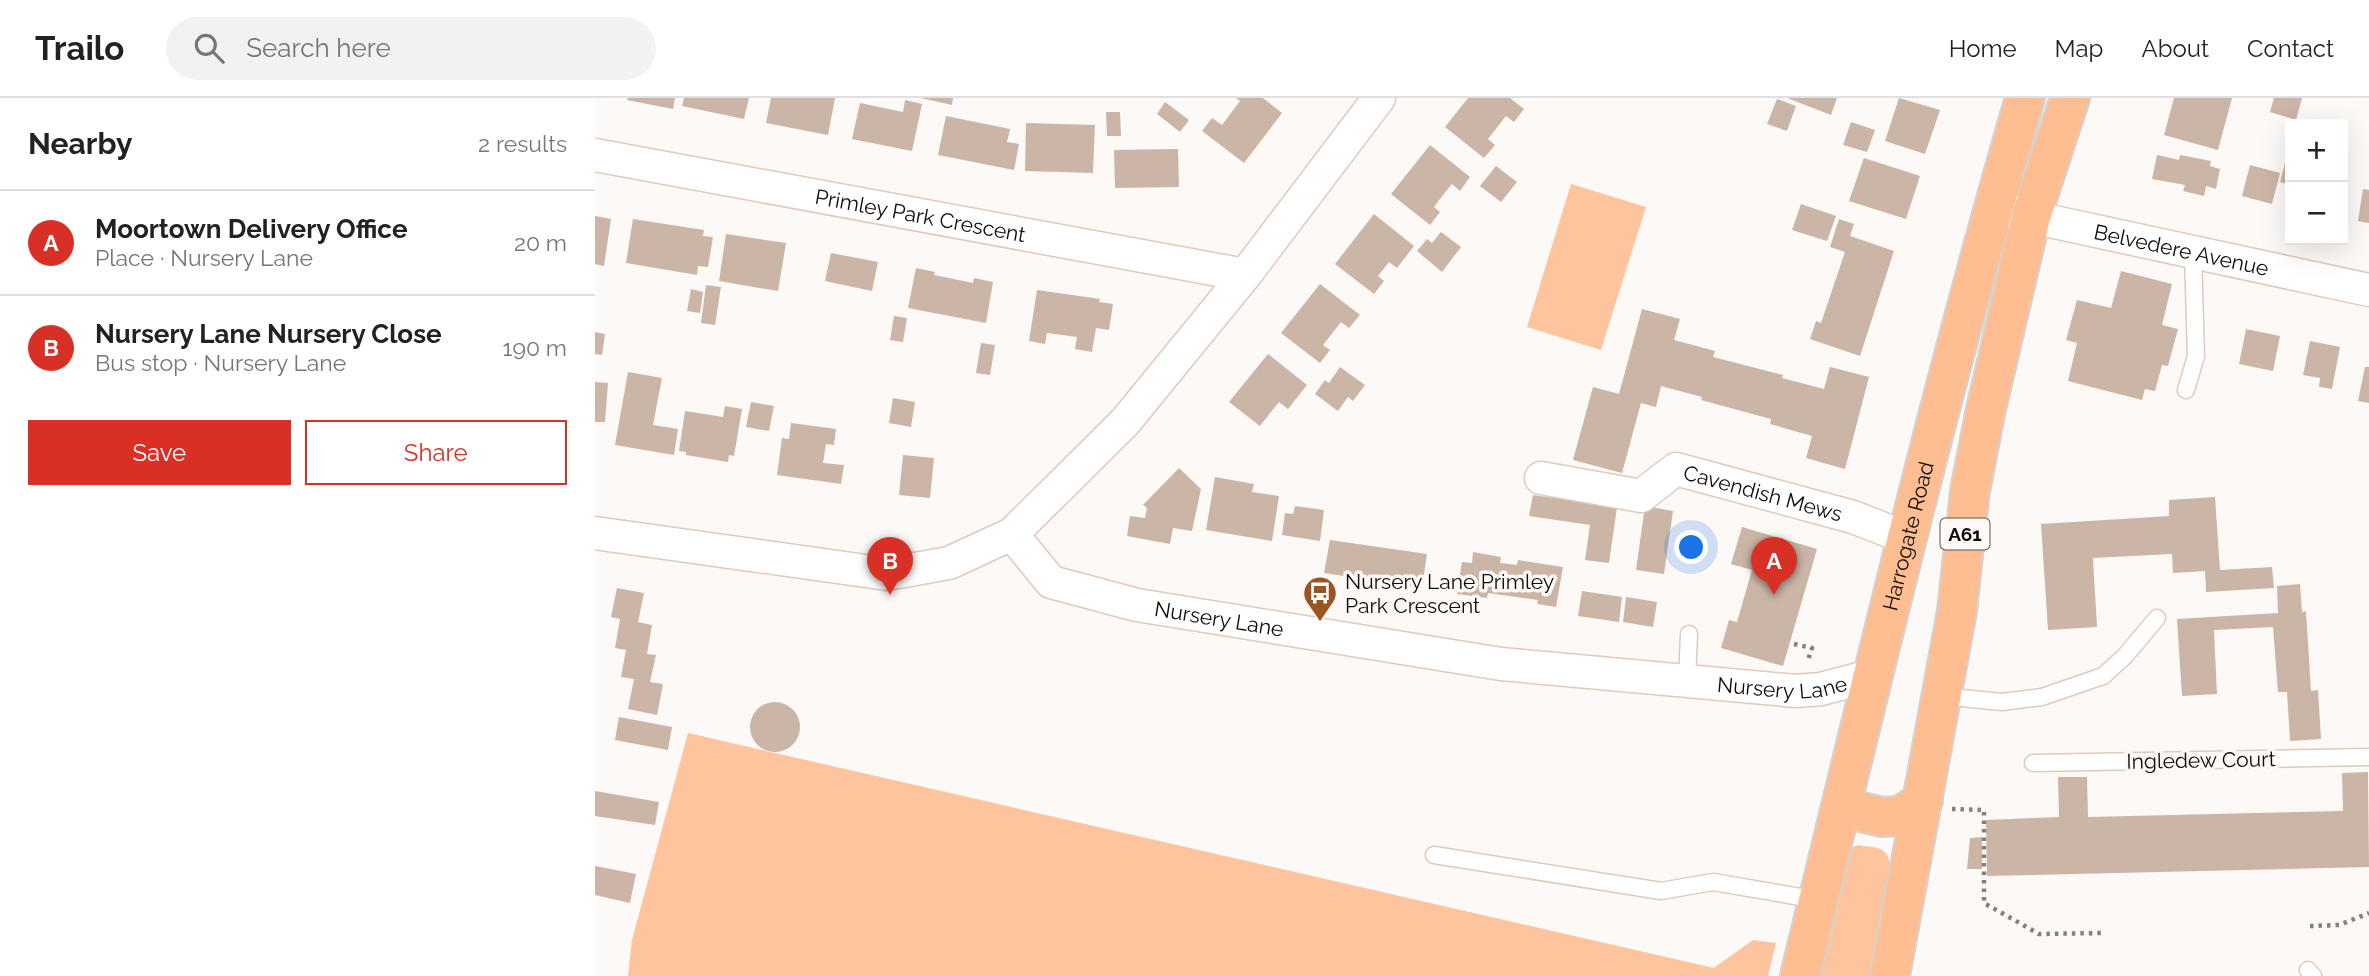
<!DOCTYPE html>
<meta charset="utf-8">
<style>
:root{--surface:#fff;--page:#f2f2f2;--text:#222;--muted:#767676;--line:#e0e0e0;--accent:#d93025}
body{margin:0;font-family:Raleway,sans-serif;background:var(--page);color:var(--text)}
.controls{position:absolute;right:21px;top:21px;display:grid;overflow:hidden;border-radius:0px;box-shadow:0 7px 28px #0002}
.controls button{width:63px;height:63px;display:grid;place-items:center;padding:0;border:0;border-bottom:2px solid var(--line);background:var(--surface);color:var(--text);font:35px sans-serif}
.you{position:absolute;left:1097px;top:450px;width:24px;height:24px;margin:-18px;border:5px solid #fff;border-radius:50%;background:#1a73e8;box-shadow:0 0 0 10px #1a73e833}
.badge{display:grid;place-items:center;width:46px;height:46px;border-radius:50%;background:var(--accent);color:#fff;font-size:23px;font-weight:700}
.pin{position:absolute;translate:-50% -58px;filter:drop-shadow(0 2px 4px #0008)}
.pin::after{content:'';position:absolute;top:37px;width:24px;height:21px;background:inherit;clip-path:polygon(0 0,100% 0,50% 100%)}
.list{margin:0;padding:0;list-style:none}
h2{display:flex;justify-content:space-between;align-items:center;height:91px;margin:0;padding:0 28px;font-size:30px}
h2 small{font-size:23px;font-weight:400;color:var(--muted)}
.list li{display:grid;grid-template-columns:46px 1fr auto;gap:21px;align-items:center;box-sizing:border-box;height:105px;padding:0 28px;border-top:2px solid var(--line)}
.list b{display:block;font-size:26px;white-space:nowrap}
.list p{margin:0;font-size:23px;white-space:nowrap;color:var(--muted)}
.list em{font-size:23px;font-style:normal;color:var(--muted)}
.actions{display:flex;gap:14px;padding:21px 28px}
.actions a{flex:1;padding:16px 0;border:2px solid var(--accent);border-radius:0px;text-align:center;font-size:24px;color:var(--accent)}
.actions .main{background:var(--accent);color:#fff}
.icon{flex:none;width:38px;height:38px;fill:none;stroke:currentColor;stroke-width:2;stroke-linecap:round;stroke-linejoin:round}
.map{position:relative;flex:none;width:1774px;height:878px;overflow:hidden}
header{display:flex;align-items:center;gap:42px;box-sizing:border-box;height:98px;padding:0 35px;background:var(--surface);border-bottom:2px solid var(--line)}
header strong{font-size:33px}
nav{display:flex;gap:38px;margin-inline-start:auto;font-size:24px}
.search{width:490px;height:63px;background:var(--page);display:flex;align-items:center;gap:18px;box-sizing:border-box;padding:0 24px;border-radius:38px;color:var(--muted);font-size:26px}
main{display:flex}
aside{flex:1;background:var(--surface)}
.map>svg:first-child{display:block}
.green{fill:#fec49d}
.building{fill:#cbb5a6}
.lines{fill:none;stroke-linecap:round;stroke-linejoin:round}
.lane-casing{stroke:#e0cabb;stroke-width:19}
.street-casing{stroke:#e0cabb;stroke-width:35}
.highway-casing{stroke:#d4d3d2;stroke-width:42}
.path{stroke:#85807c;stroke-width:4.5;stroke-dasharray:3.5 5;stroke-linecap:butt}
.lane{stroke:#fff;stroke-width:16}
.street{stroke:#fff;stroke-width:32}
.highway{stroke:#febe91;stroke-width:38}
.labels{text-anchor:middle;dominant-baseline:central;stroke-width:7;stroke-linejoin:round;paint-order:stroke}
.shield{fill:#fdf9f6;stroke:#58524e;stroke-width:2}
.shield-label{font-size:19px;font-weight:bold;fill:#120b06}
.street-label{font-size:21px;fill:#120b06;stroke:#fdf9f6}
.poi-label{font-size:21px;fill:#120b06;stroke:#fdf9f6;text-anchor:start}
</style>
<header>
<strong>Trailo</strong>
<div class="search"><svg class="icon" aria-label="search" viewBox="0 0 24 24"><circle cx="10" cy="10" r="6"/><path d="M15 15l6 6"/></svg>Search here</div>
<nav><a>Home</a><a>Map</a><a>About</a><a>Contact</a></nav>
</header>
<main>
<aside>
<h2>Nearby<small>2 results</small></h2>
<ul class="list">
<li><span class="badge">A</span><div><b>Moortown Delivery Office</b><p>Place · Nursery Lane</p></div><em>20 m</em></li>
<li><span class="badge">B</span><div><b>Nursery Lane Nursery Close</b><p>Bus stop · Nursery Lane</p></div><em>190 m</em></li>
</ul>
<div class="actions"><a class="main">Save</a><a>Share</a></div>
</aside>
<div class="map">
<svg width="1774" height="878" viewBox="0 0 1774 878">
<rect width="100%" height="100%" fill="#fdf9f6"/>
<!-- green -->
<path class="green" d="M976 86 1051 109 1006 252 932 229Z
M93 635 1119 870 1158 842 1181 845 1173 878H33L37 842Z
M1263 747C1285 751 1294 747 1296 773L1279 878H1222L1255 750Z"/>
<!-- building -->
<path class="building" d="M33 0H80L78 11 32 2Z
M89 0H154L149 21 87 8Z
M176 0H240L233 37 171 25Z
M326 0H358L357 7Z
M641 0H668L687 15 649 65 607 33 617 20 627 27 645 3Z
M873 0H915L929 11 919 24 911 18 893 41 900 47 889 60 850 29Z
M1192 0H1242L1236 17Z
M1304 0 1345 12 1330 56 1290 43Z
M1579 0H1637L1623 52 1569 37Z
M1679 0H1707L1701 22 1675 14Z
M1182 1 1201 8 1192 33 1172 26Z
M310 2 327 6 317 53 257 41 265 5 308 14Z
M570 4 594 22 585 34 562 16Z
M511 14H525L526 38H512Z
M351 18 415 31 412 44 424 46 419 72 343 57Z
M1256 24 1280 32 1272 54 1248 47Z
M431 25 500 27 498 75 430 73Z
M835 47 875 79 865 93 857 86 848 97 839 109 845 114 835 127 796 96Z
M1694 50H1695V87L1685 84Z
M583 51 584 89 520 90 519 52Z
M1562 57 1584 62 1585 57 1616 63 1615 68 1625 71 1621 91 1611 88 1609 98 1588 93 1590 87 1557 81Z
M1269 60 1325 78 1311 121 1254 103Z
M1655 67 1685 75 1677 106 1647 98Z
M901 68 922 84 906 104 885 88Z
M1748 74 1753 76 1749 94 1748 93Z
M1768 91 1774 92V125L1763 123Z
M1206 106 1241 118 1232 143 1197 132Z
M779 116 819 148 802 170 794 164 783 178 789 183 779 196 740 166Z
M0 118 16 121 9 168 0 166Z
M38 121 109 132 108 138 118 139 113 169 103 168 102 177 31 165Z
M1244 121 1259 126 1255 138 1299 153 1265 258 1215 241 1221 223 1226 225 1250 154 1235 149Z
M846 134 866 149 847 174 822 153 832 141 837 145Z
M131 136 191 145 183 193 124 183Z
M236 155 283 164 277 193 230 183Z
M321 170 340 174 339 177 378 185 379 180 398 184 391 225 313 210Z
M1526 173 1577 186 1567 227 1583 231 1573 268 1567 267 1560 293 1550 291 1547 302 1473 283 1482 245 1471 242 1482 202 1516 210Z
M725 186 765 217 754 230 746 224 728 247 735 252 725 265 686 235Z
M111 187 126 189 120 227 106 225Z
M96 191 108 194 105 215 92 213Z
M442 192 505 201 504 204 518 206 514 232 501 230 497 254 480 251 482 239 452 235 450 246 434 243Z
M1047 211 1085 221 1079 242 1120 253 1118 259 1188 277 1187 280 1229 291 1235 269 1274 279 1250 371 1211 360 1217 338 1175 326 1176 321 1106 302 1107 299 1066 288 1061 309 1046 305 1027 375 978 362 998 289 1024 296Z
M299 218 312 220 308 244 295 242Z
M1651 231 1685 238 1678 273 1644 266Z
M0 234 10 236 7 257 0 256Z
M1715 243 1745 249 1737 291 1724 289 1725 280 1708 277Z
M386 245 400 247 395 277 381 275Z
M673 256 712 287 693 311 684 304 665 328 634 304Z
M745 269 770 287 758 303 753 299 743 313 720 296 730 282 734 285Z
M1770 269H1774V305L1763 303Z
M33 274 67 280 58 327 83 331 79 357 20 347Z
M0 284 13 285 10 324H0Z
M298 300 320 304 316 329 294 325Z
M156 304 179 308 174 333 151 329Z
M130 308 147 311 139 358 134 357 133 364 91 357V354L84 353 90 313 128 319Z
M196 325 241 331 239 347 231 346 228 365 249 367 246 386 182 377 187 340 194 341Z
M308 357 339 360 335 400 304 397Z
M584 370 606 391 597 433 578 430 575 446 532 438 535 418 550 420 552 410 548 407Z
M620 379 659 386 657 394 684 398 677 443 611 432Z
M938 397 1022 409 1014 465 990 462 995 427 934 418Z
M1620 399 1625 472 1677 469 1679 490 1611 494 1610 473 1578 475 1577 456 1498 460 1502 529 1453 532 1446 426 1574 418V402Z
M700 408 729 412 725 443 687 437 690 415 698 416Z
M1050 408 1078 413 1069 476 1041 472Z
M1147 429 1222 451 1188 568 1126 550 1134 522 1142 524 1157 472 1136 466Z
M735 442 832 456 827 490 729 475Z
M878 454 906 459 905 465 922 467 923 462 968 469 961 509 942 506 943 502 893 495 892 500 862 496 867 464 877 465Z
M1705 486 1707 514 1711 513 1716 593 1723 592 1726 641 1695 643 1692 594H1683L1678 529 1619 532 1622 596 1587 598 1582 521 1683 515 1682 488Z
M22 490 49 495 43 524 57 527 52 556 61 557 55 584 68 586 62 617 33 611 39 581 26 579 31 552 20 550 25 521 16 519Z
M987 493 1027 499 1024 524 983 518Z
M1031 499 1062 504 1058 529 1028 524Z
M155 629a25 25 0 1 1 50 0a25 25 0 1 1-50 0Z
M24 619 77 629 73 652 20 642Z
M1773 674 1774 769 1392 778 1391 722 1464 719 1463 679H1492L1493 719 1748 713 1747 675Z
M0 693 64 704 60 727 0 718Z
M1387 739V771H1372L1375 740Z
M0 768 41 776 35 805 0 797Z"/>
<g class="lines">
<!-- lane casing -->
<g class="lane-casing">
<path id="lane" d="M1591 292 1601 258 1598 155
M1092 583 1094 536
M1347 598 1407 604 1447 599 1508 578 1530 558 1562 520
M1438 665 1774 659
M839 757 1066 793 1118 784 1223 802
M1713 872 1718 878"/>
</g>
<!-- street casing -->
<g class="street-casing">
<g id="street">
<path id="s1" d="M0 57 650 177"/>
<path id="s2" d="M1414 112 1436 119 1774 192"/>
<path id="s3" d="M946 380 1046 398 1081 371 1258 419 1312 440"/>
<path d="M0 435 292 476 354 465 417 436 530 324 650 177 784 0"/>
<path id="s4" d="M417 436 456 484 542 507 906 566 1201 593 1226 591 1279 577"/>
</g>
</g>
<!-- highway casing -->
<g class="highway-casing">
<g id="highway">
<path d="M1246 709 1287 719 1305 718 1328 703"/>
<path id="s5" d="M1205 878C1276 584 1346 290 1430 0"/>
<path d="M1295 878 1362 513 1375 393 1391 311 1436 119 1475 0"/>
</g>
</g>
<!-- path -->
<path class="path" d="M1199 546 1217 550 1213 562
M1357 711 1389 712V805L1444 836 1507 835
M1715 828 1744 827 1774 815"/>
<!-- lane -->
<use href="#lane" class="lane"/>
<!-- street -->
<use href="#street" class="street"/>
<!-- highway -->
<use href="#highway" class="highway"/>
</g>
<!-- icons -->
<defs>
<g id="bus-pin" transform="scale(1.75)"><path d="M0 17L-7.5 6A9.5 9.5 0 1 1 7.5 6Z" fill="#975622" stroke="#fdf9f6"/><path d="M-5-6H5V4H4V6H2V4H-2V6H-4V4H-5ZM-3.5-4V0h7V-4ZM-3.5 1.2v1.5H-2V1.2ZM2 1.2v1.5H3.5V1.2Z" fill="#fff"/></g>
</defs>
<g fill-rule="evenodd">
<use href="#bus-pin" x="725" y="495"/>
</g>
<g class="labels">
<!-- shield labels -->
<rect class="shield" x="1345.5" y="420.5" width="49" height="31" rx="5"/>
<g class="shield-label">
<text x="1370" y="436">A61</text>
</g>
<!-- street labels -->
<g class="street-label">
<text stroke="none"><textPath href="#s1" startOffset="331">Primley Park Crescent</textPath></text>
<text stroke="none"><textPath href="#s2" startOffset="177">Belvedere Avenue</textPath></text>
<text stroke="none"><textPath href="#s3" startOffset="236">Cavendish Mews</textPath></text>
<text stroke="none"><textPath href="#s5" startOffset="453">Harrogate Road</textPath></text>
<text stroke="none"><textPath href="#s4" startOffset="234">Nursery Lane</textPath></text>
<text stroke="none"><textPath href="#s4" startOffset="802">Nursery Lane</textPath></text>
<text transform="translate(1606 662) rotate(-1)">Ingledew Court</text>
</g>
<!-- poi labels -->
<g class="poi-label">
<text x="750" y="483">Nursery Lane Primley<tspan x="750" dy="24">Park Crescent</tspan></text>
</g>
</g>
</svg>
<div class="controls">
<button>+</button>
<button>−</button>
</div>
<div class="you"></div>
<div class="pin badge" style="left:1179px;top:497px">A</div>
<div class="pin badge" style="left:295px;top:497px">B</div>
</div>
</main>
